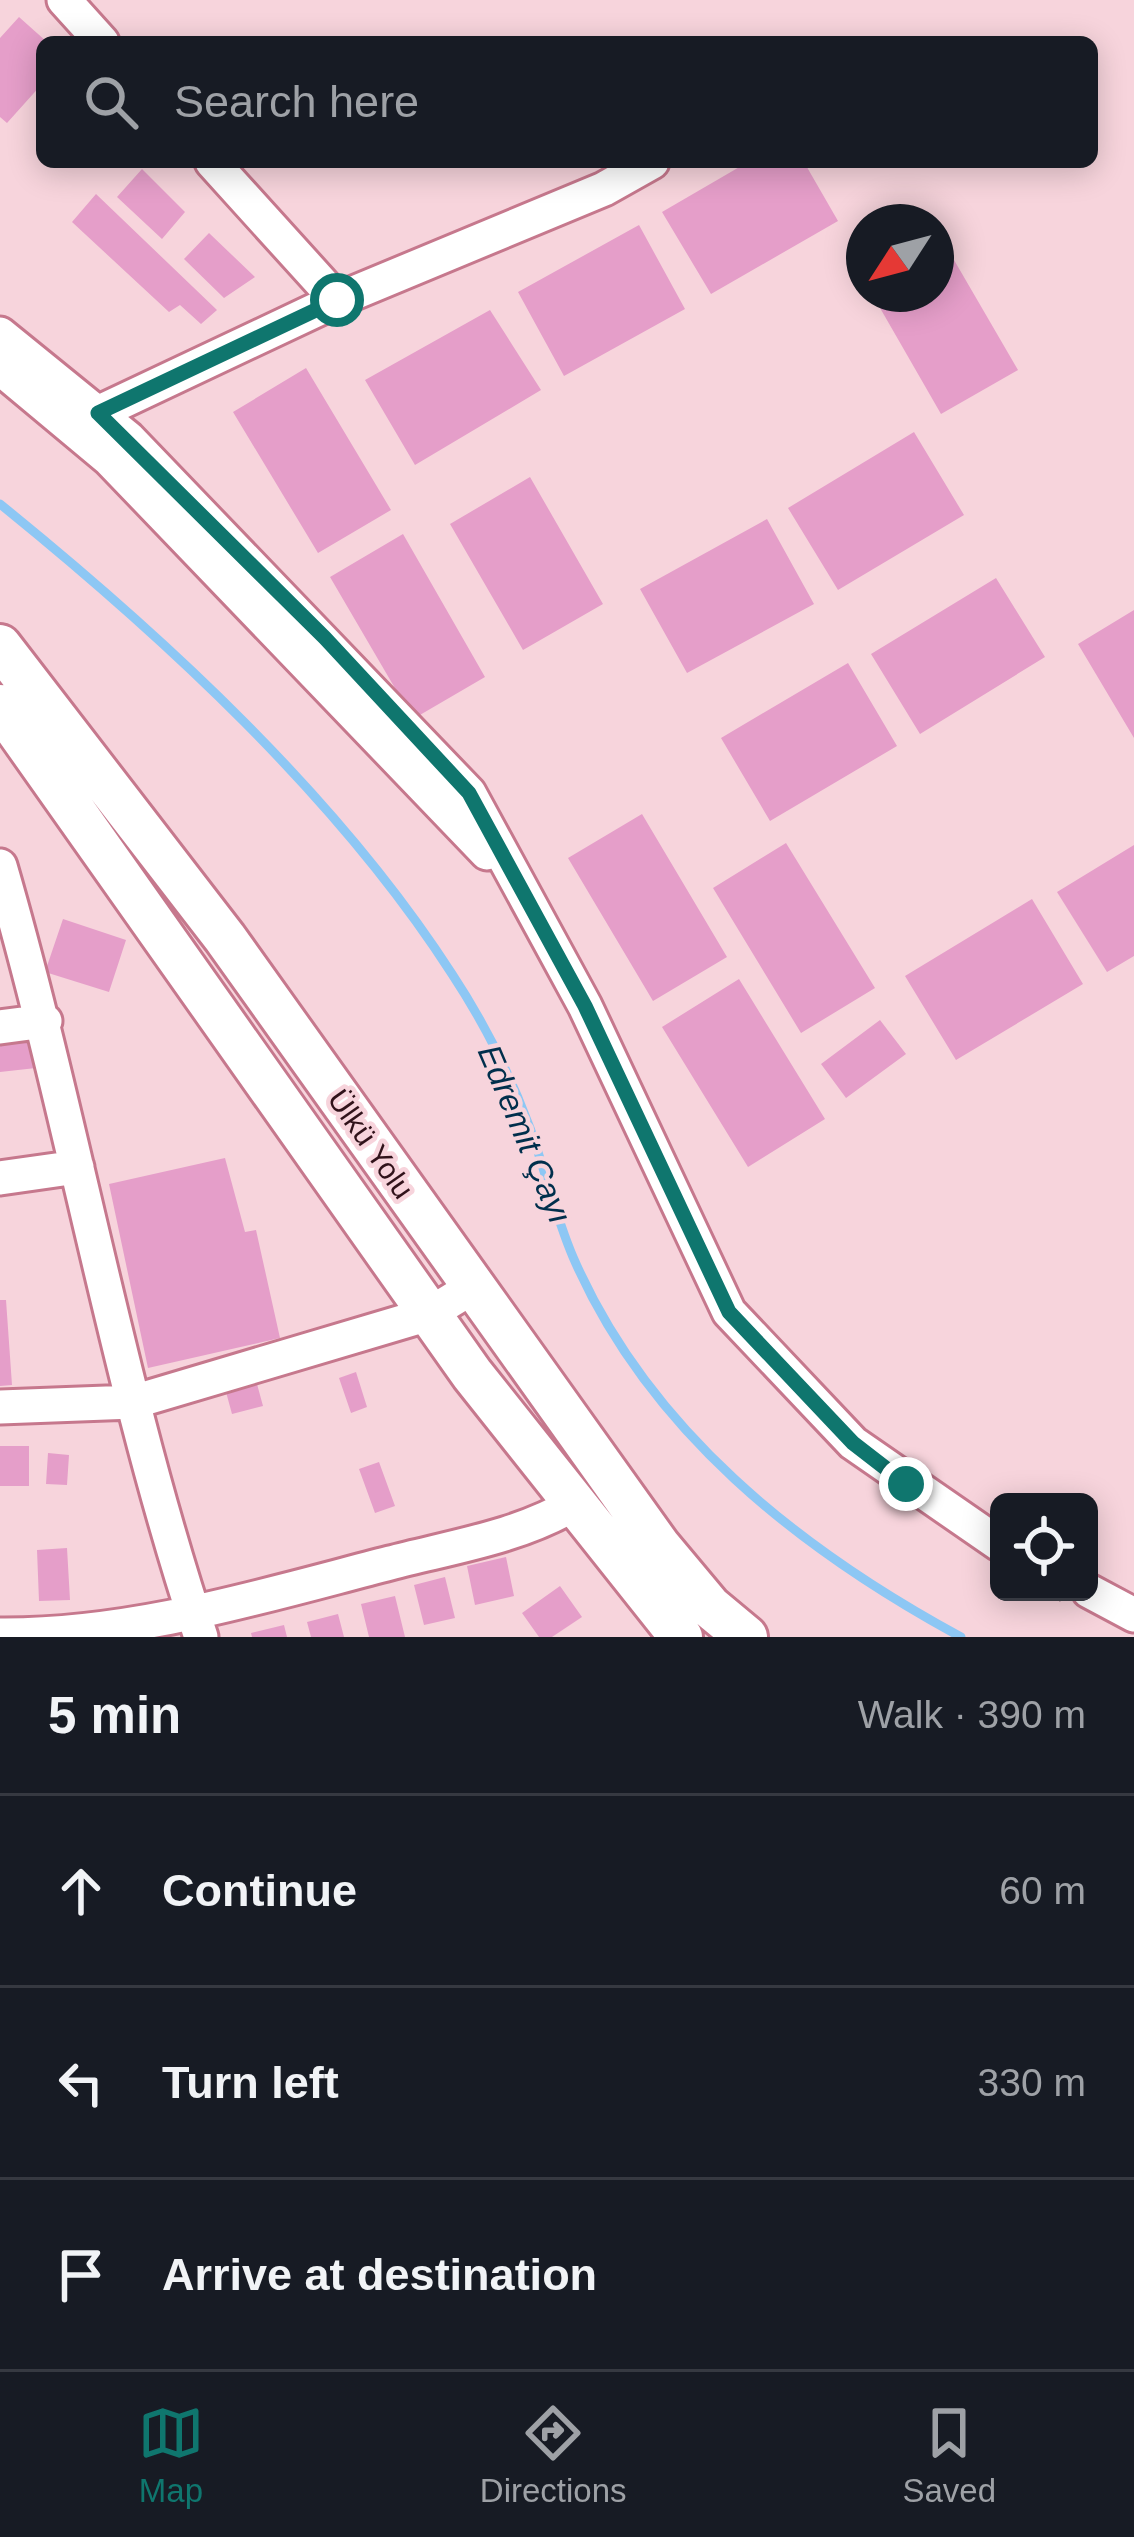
<!DOCTYPE html>
<meta charset="utf-8">
<style>
:root{--surface:#171b24;--page:#20242c;--text:#f1f3f6;--muted:#9ea1a6;--line:#363941;--accent:#0f766e}
body{margin:0;font-family:Arial,sans-serif;background:var(--page);color:var(--text)}
.controls{position:absolute;right:36px;bottom:36px;display:grid;overflow:hidden;border-radius:18px;box-shadow:0 6px 30px #0003}
.controls button{width:108px;height:108px;display:grid;place-items:center;padding:0;border:0;border-bottom:3px solid var(--line);background:var(--surface);color:var(--text);font:60px sans-serif}
.compass{position:absolute;left:846px;top:204px;width:108px;height:108px;border-radius:50%;background:var(--surface);box-shadow:0 6px 30px #0003;rotate:234deg}
.stop{position:absolute;width:36px;height:36px;margin:-27px;border:9px solid #0f766e;border-radius:50%;background:#fff}
.stop.end{background:#0f766e;border-color:#fff;box-shadow:0 3px 12px #0008}
.list{margin:0;padding:0;list-style:none}
h2{display:flex;justify-content:space-between;align-items:center;height:156px;margin:0;padding:0 48px;font-size:51px}
h2 small{font-size:39px;font-weight:400;color:var(--muted)}
.list li{display:grid;grid-template-columns:78px 1fr auto;gap:36px;align-items:center;box-sizing:border-box;height:192px;padding:0 48px;border-top:3px solid var(--line)}
.list b{display:block;font-size:45px;white-space:nowrap}
.list em{font-size:39px;font-style:normal;color:var(--muted)}
.icon{flex:none;width:66px;height:66px;fill:none;stroke:currentColor;stroke-width:2;stroke-linecap:round;stroke-linejoin:round}
.map{position:relative;flex:none;width:1134px;height:1637px;overflow:hidden}
.search{position:absolute;background:var(--surface);box-shadow:0 6px 30px #0003;left:36px;right:36px;top:36px;height:132px;display:flex;align-items:center;gap:30px;box-sizing:border-box;padding:0 42px;border-radius:18px;color:var(--muted);font-size:45px}
.sheet{height:732px;background:var(--surface)}
nav{display:flex;justify-content:space-around;align-items:center;box-sizing:border-box;height:168px;border-top:3px solid var(--line);background:var(--surface);font-size:33px;color:var(--muted)}
nav a{display:grid;justify-items:center;gap:6px}
nav .on{color:var(--accent)}
.map>svg:first-child{display:block}
.lines{fill:none;stroke-linecap:round;stroke-linejoin:round}
.stream{stroke:#8dc7f4;stroke-width:9}
.building{fill:#e59ec9}
.minor-casing{stroke:#c6788d;stroke-width:39}
.major-casing{stroke:#c6788d;stroke-width:48}
.path{stroke:#93737b;stroke-width:4.5;stroke-dasharray:9 9;stroke-linecap:butt}
.minor{stroke:#fff;stroke-width:33}
.major{stroke:#fff;stroke-width:42}
.route{stroke:#0f766e;stroke-width:15}
.labels{text-anchor:middle;dominant-baseline:central;stroke-width:9;stroke-linejoin:round;paint-order:stroke}
.street-label{font-size:30px;fill:#30121a;stroke:#f7d4dc}
.water-label{font-size:33px;font-style:italic;fill:#002f4c;stroke:#f7d4dc}
</style>
<div class="map">
<svg width="1134" height="1637" viewBox="0 0 1134 1637">
<rect width="100%" height="100%" fill="#f7d4dc"/>
<g class="lines">
<!-- stream -->
<path class="stream" d="M0 504C163 636 338 797 452 974 483 1021 510 1074 530 1128 545 1170 555 1215 573 1257 648 1430 799 1549 961 1637"/>
</g>
<!-- building -->
<path class="building" d="M19 17 47 42H42V84L7 123 0 117V38Z
M748 162H804L838 221 711 294 662 212Z
M142 169 185 212 162 239 117 197Z
M96 194 217 310 201 324 180 305 169 312 72 222Z
M639 225 685 309 564 376 518 292Z
M936 229 1018 370 941 414 872 294H936Z
M209 233 255 277 224 298 184 259Z
M490 310 541 390 415 465 365 380Z
M306 368 391 510 318 553 233 412Z
M914 432 964 515 838 590 788 508Z
M530 477 603 604 523 650 450 524Z
M767 519 814 604 687 673 640 589Z
M403 534 485 677 413 719 330 577Z
M996 578 1045 657 920 734 871 654Z
M1134 610V738L1078 644Z
M848 663 897 746 770 821 721 738Z
M642 814 727 957 653 1001 568 858Z
M786 843 875 988 801 1033 713 888Z
M1134 845V956L1107 972 1057 892Z
M1032 899 1083 984 956 1060 905 976Z
M63 919 126 940 109 992 45 972Z
M739 979 825 1119 748 1167 662 1027Z
M880 1020 906 1054 846 1098 821 1064Z
M31 1030 36 1068 0 1072V1034Z
M225 1158 245 1232 256 1230 280 1338 148 1368 109 1184Z
M0 1300H6L12 1385 0 1386Z
M356 1372 367 1407 351 1413 339 1378Z
M257 1384 263 1406 232 1414 226 1392Z
M0 1446H29V1486H0Z
M48 1453 69 1455 67 1485 46 1484Z
M379 1462 395 1506 375 1513 359 1469Z
M67 1548 70 1600 39 1601 37 1550Z
M506 1557 514 1596 475 1605 467 1566Z
M445 1577 455 1618 424 1625 414 1585Z
M560 1586 582 1617 552 1637H539L522 1613Z
M395 1596 405 1637H369L361 1604Z
M338 1614 344 1637H311L307 1622Z
M284 1625 287 1637H252L251 1633Z"/>
<g class="lines">
<!-- minor casing -->
<g class="minor-casing">
<path id="minor" d="M64 0 102 42
M212 162 337 300
M0 334 128 438 469 793 585 1006 729 1312 853 1443 999 1544
M0 368 109 459 487 853
M83 420 337 300 604 189 652 162
M0 866C74 1121 117 1385 201 1637
M0 1027 45 1021
M0 1178 77 1167
M0 1407 133 1402 429 1314 473 1287
M1089 1591 1134 1615
M0 1635C133 1636 262 1596 390 1563 451 1547 519 1537 574 1504"/>
</g>
<!-- major casing -->
<g class="major-casing">
<path id="major" d="M0 646 225 938 659 1546 710 1607 746 1637
M0 706 472 1374 681 1637"/>
</g>
<!-- path -->
<path class="path" d="M1044 1592 1061 1600"/>
<!-- minor -->
<use href="#minor" class="minor"/>
<!-- major -->
<use href="#major" class="major"/>
</g>
<g class="lines">
<!-- route -->
<path class="route" d="M337 300 98 413 325 638 469 793 585 1006 729 1312 853 1443 906 1484"/>
</g>
<g class="labels">
<!-- street labels -->
<g class="street-label">
<text transform="translate(371 1144) rotate(55)">Ülkü Yolu</text>
</g>
<!-- water labels -->
<g class="water-label">
<text transform="translate(525 1134) rotate(67)">Edremit Çayı</text>
</g>
</g>
</svg>
<div class="controls">
<button><svg class="icon" aria-label="locate" viewBox="0 0 24 24"><circle cx="12" cy="12" r="6"/><path d="M12 2v4M12 18v4M2 12h4M18 12h4"/></svg></button>
</div>
<svg class="compass" viewBox="-18 -18 36 36"><path d="M0-13l5 13h-10z" fill="#e53935"/><path d="M0 13l5-13h-10z" fill="#9ea1a6"/></svg>
<div class="stop" style="left:337px;top:300px"></div>
<div class="stop end" style="left:906px;top:1484px"></div>
<div class="search"><svg class="icon" aria-label="search" viewBox="0 0 24 24"><circle cx="10" cy="10" r="6"/><path d="M15 15l6 6"/></svg>Search here</div>
</div>
<section class="sheet">
<h2>5 min<small>Walk · 390 m</small></h2>
<ul class="list">
<li><svg class="icon" aria-label="ahead" viewBox="0 0 24 24"><path d="M12 20V5M6 11l6-6 6 6"/></svg><div><b>Continue</b></div><em>60 m</em></li>
<li><svg class="icon" aria-label="left" viewBox="0 0 24 24"><path d="M17 20v-9H6M10 6l-5 5 5 5"/></svg><div><b>Turn left</b></div><em>330 m</em></li>
<li><svg class="icon" aria-label="arrive" viewBox="0 0 24 24"><path d="M6 21V4h12l-3 4 3 4H6"/></svg><div><b>Arrive at destination</b></div></li>
</ul>
</section>
<nav>
<a class="on"><svg class="icon" aria-label="map" viewBox="0 0 24 24"><path d="M3 6l6-2 6 2 6-2v14l-6 2-6-2-6 2zM9 4v14M15 6v14"/></svg>Map</a>
<a><svg class="icon" aria-label="directions" viewBox="0 0 24 24"><path d="M12 3l9 9-9 9-9-9zM9 14v-3h6M13 9l2 2-2 2"/></svg>Directions</a>
<a><svg class="icon" aria-label="saved" viewBox="0 0 24 24"><path d="M7 4h10v16l-5-4-5 4z"/></svg>Saved</a>
</nav>
